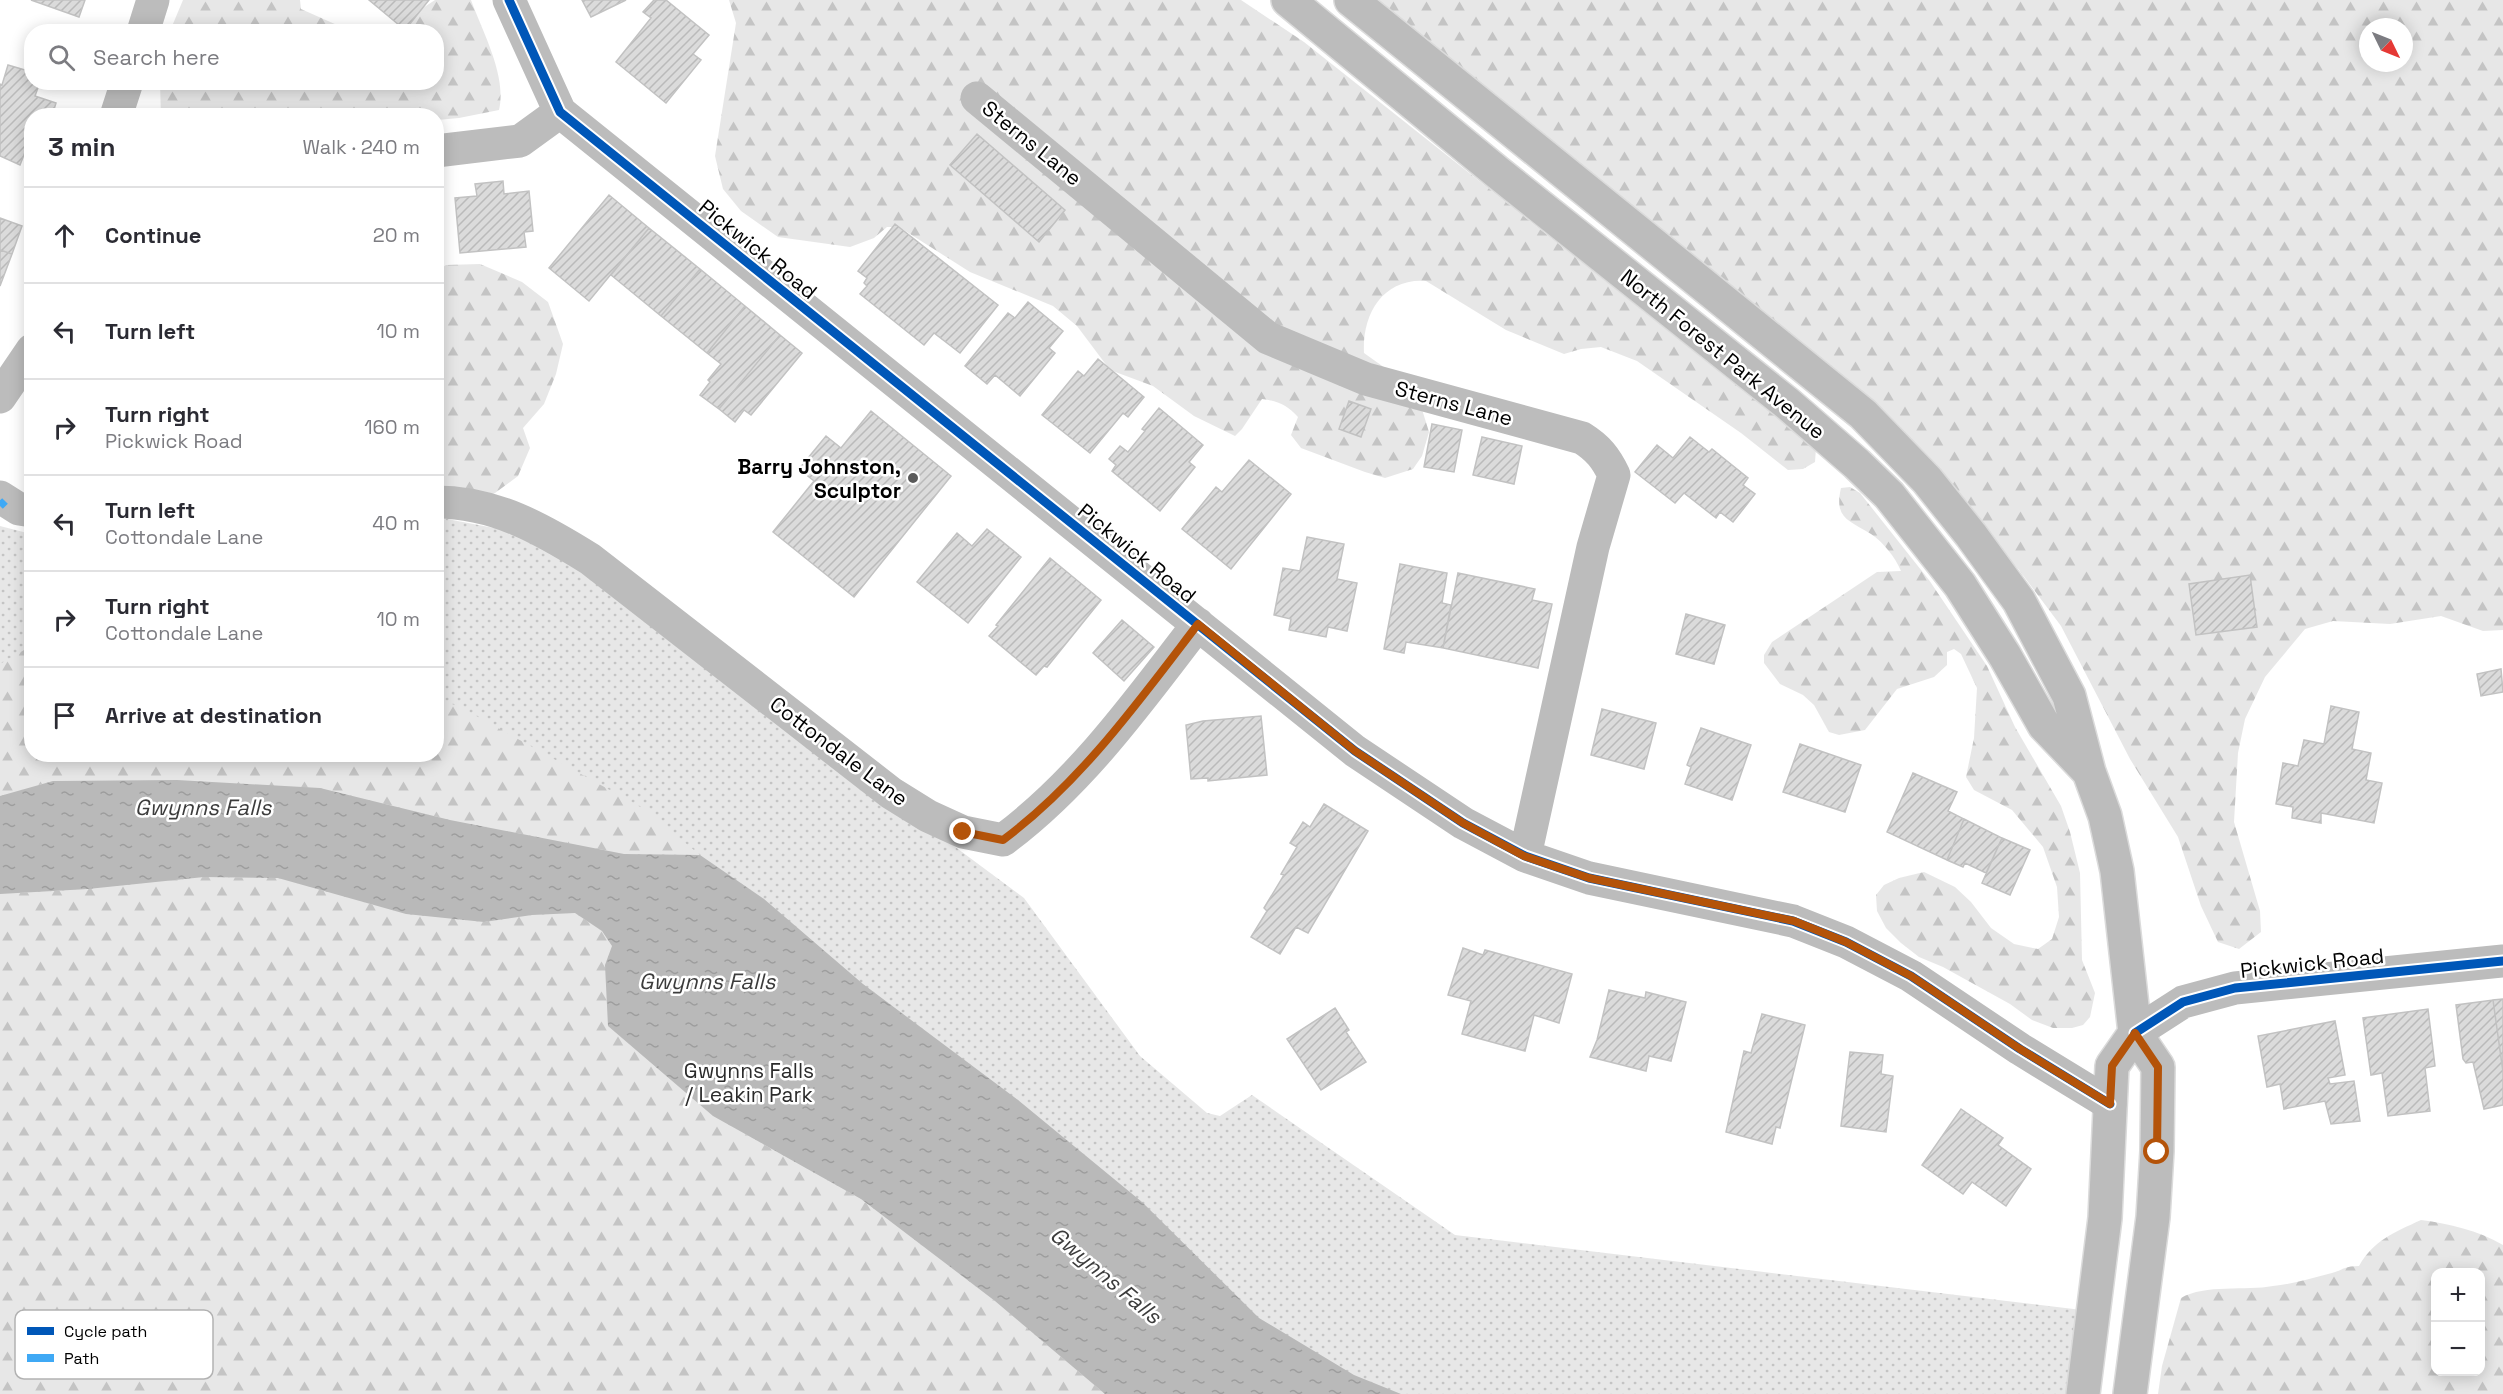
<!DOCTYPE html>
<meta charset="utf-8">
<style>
:root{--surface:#fff;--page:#f7f7f7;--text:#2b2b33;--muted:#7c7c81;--line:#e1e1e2}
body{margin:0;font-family:"Space Grotesk",sans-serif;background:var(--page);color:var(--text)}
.controls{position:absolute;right:18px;bottom:18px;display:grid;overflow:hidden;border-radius:12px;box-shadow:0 3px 15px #0003}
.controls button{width:54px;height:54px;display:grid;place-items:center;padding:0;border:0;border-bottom:2px solid var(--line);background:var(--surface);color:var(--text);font:30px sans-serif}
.compass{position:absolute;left:2359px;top:18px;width:54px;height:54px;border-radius:50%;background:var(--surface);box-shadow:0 3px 15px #0003;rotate:133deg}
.stop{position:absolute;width:18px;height:18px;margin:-14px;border:4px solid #b45309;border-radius:50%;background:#fff}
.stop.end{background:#b45309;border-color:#fff;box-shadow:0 2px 6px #0008}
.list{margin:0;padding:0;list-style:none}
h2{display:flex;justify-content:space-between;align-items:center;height:78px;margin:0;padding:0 24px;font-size:26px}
h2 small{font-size:20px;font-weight:400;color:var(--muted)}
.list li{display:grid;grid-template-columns:39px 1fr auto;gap:18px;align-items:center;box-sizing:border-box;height:96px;padding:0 24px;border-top:2px solid var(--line)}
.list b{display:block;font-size:22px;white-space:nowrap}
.list p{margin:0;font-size:20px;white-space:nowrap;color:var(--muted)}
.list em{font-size:20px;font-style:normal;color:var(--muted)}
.icon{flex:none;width:33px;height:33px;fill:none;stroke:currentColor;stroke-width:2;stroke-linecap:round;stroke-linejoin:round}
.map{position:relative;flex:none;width:2503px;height:1394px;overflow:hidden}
.search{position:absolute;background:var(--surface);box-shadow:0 3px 15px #0003;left:24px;top:24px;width:420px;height:66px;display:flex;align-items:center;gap:15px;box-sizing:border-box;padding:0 21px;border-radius:24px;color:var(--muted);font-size:22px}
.panel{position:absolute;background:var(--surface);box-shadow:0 3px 15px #0003;left:24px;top:108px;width:420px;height:654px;border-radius:24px}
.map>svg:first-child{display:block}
.grass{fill:url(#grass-dots)}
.forest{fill:url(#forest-firs);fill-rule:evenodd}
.water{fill:url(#water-ripples)}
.building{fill:url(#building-hatch);stroke:#c2c2c2;stroke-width:1.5}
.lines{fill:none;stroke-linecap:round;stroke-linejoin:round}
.major-casing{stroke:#dbdbdb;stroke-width:36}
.minor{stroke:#bcbcbc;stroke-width:33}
.major{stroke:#bcbcbc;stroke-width:33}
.quiet{stroke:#3fa9f5;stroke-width:8;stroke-dasharray:15 8;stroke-linecap:butt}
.cycleway-casing{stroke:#fff;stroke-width:13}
.cycleway{stroke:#0057b8;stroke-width:9}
.route{stroke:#b45309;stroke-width:8}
.poi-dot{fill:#595959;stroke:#fff;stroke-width:2}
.labels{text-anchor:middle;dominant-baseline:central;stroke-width:5;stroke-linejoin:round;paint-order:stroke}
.street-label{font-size:21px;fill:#000;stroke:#fff}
.poi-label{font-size:21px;font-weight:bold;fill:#000;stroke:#fff;text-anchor:end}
.park-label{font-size:21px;fill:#2b2b2b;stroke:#fff}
.water-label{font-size:22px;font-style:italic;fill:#3c3c3c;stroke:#fff}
.key{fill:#fff;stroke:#b2b2b2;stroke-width:1.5}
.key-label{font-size:16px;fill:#000}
</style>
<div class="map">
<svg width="2503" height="1394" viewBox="0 0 2503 1394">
<defs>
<pattern id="grass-dots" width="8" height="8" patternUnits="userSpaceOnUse" patternTransform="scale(1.5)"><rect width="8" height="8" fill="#e7e7e7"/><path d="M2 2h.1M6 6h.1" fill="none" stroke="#c4c4c4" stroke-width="1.8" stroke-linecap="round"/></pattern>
<pattern id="forest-firs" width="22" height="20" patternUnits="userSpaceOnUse" patternTransform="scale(1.5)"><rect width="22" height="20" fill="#e7e7e7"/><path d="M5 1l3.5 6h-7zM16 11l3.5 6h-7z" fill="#c4c4c4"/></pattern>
<pattern id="water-ripples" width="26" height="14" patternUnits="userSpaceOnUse" patternTransform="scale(1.5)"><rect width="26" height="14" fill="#b9b9b9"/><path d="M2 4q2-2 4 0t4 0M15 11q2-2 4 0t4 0" fill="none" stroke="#9d9d9d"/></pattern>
<pattern id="building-hatch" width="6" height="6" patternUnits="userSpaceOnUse" patternTransform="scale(1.5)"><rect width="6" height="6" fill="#dbdbdb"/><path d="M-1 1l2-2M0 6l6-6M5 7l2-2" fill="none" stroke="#bababa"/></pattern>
</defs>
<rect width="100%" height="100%" fill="#fff"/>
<!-- grass -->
<path class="grass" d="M447 519 536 536 1024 898 1140 1056 1207 1113 1220 1116 1252 1095 1455 1235 2082 1310 2068 1394H201L0 1028V526L31 534 32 754H436L437 520Z"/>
<!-- forest -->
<path class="forest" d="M183 0H300L301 9 337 25 343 31H170Z
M435 0H471C483 33 507 76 499 110L459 118 437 120 436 116H161L160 83 436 82V32L388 31Z
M729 0H1241L1304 42 1816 448 1815 462 1803 469 1788 470 1741 433 1637 361 1601 347 1581 349 1564 354 1506 330 1426 281C1383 278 1362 314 1364 353L1416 390 1429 432 1422 456 1413 469 1385 478 1365 472 1301 448 1291 435 1298 417C1287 405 1278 401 1262 399L1242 429 1235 436 1194 416 1153 386 1110 370 1077 326 1053 306 970 272 899 227H887L874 238 850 247 778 237 741 211 723 189 715 156 736 23Z
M1377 0H2503V630L2483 631 2441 616 2390 624 2333 621 2305 629 2265 677 2245 719 2238 753 2234 822 2260 911 2261 932 2239 949 2218 942 2201 906 2178 837 2130 759 2061 626 2019 570 1841 374ZM2368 27H2404V63H2368Z
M480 264 522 282 548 302 563 344 556 374 544 404 523 428 530 448 518 476 495 493 474 502 437 498V271L446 265Z
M1850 487 1860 493 1929 580 1987 666 2015 727 2061 806 2070 832 2080 873 2082 960 2095 993 2090 1017 2083 1025 2072 1028H2053L2032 1020 2010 1004 1943 967 1919 957 1901 943 1886 928 1877 911 1876 895 1884 885 1899 878 1924 872 1955 887 1971 902 1991 928 2014 944 2038 949 2052 939 2059 917 2057 887 2043 847 2012 810 1974 790 1966 777 1974 738 1977 688 1961 654 1954 649 1947 652V665L1934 677 1897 689 1865 730 1839 735 1829 732 1814 705 1803 695 1780 684 1764 663V655L1772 642 1877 572 1901 571C1895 557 1884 543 1871 534 1848 520 1834 518 1841 488Z
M31 646 32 754H436L437 698 462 708 644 809 700 855 624 854 450 820 320 788 53 781 0 796V664Z
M204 877 278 878 406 914 484 922 532 915 575 913 602 931 612 946 605 965 713 1116 861 1199 995 1301 1105 1394H0V894L88 889Z
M2421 1220C2450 1224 2477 1230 2503 1245V1394H2158L2162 1366 2181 1298C2205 1284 2246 1291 2273 1286 2292 1284 2310 1279 2328 1274 2343 1271 2342 1266 2359 1266 2374 1240 2393 1233 2421 1220ZM2436 1272H2480V1372H2436Z"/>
<!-- water -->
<path class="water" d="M177 780 320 788 450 820 624 854 700 855 764 899 863 984 1018 1100 1142 1202 1259 1318 1354 1375 1401 1394H1105L995 1301 861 1199 713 1116 608 1026 605 965 612 946 602 931 575 913 532 915 484 922 406 914 278 878 204 877 88 889 0 894V796L53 781Z"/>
<!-- building -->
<path class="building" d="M31 0H85L79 17Z
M369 0H429L405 30Z
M582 0H626L591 17Z
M654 0H666L709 35 693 54 701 60 666 103 616 62 651 18 643 12Z
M8 65 32 72V82H40L35 96 56 103 52 116H32V142H29L20 165 0 156V84L2 85Z
M977 134 1065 210 1039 242 950 165Z
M503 181 504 194 529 191 533 231 524 232 526 247 460 253 455 198 477 196 475 184Z
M609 195 649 228 589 301 549 268Z
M0 218 22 226 12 254 0 250Z
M895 224 998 305 960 353 934 333 924 345 860 294 867 286 864 283 867 278 858 271Z
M649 228 700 269 661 316 611 275Z
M0 250 12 254 0 286Z
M700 269 745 306 707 353 661 316Z
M1028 302 1063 331 1049 348 1055 353 1020 396 995 375 987 384 965 366 1008 313 1015 318Z
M745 306 780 335 719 409 700 395 710 382 708 380 721 364 707 353Z
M780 335 802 353 751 415 744 410 735 422 719 409Z
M1098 359 1144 397 1128 417 1123 413 1090 453 1042 415 1078 371 1084 376Z
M1349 401 1371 409 1361 437 1339 429Z
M1159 408 1203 445 1189 462 1195 467 1160 511 1112 471 1116 465 1109 459 1120 446 1128 452 1145 431 1142 429Z
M871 411 951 476 854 597 773 532 814 481 799 469 826 436 841 448Z
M1432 424 1462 430 1454 472 1424 467Z
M1482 437 1522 446 1514 484 1473 475Z
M1690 437 1709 452 1712 449 1748 478 1743 485 1755 494 1733 522 1720 512 1716 518 1684 493 1675 503 1635 472 1657 445 1673 458Z
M1249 460 1291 494 1231 569 1182 529 1216 487 1222 492Z
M987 529 1021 557 968 623 917 582 957 533 972 546Z
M1307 537 1344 544 1337 579 1357 583 1347 631 1328 627 1326 637 1289 630 1291 619 1274 615 1283 568 1300 571Z
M1050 558 1101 600 1047 667 1044 666 1036 675 989 636 998 626 996 625Z
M1400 564 1447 573 1442 603 1451 605 1443 648 1406 642 1404 653 1384 649Z
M1458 573 1535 589 1532 600 1552 604 1538 668 1443 648Z
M2250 575 2257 627 2196 635 2189 584Z
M1686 614 1725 625 1714 664 1676 654Z
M1122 620 1154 647 1124 681 1093 653Z
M2501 669 2503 692 2481 696 2477 674Z
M2331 706 2359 712 2352 749 2371 753 2366 780 2382 783 2374 823 2321 813V823L2292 818 2293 807 2276 804 2283 763 2298 766 2304 740 2324 744Z
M1602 709 1656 723 1644 769 1591 755Z
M1261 716 1267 775 1208 781V778L1191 779 1186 725 1203 721Z
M1701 728 1751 745 1732 800 1685 784 1691 767 1687 765Z
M1800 744 1861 765 1845 812 1783 792Z
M1913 773 1957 792 1948 811 1964 819 1947 860 1887 832Z
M1324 804 1368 831 1308 933 1296 927 1280 954 1251 937 1267 911 1264 908 1284 875 1281 874 1297 847 1290 843 1303 822 1310 827Z
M1964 819 2002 838 1986 873 1965 863 1963 867 1947 860Z
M2002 838 2030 850 2010 895 1982 883Z
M1463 948 1483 955 1485 950 1572 974 1559 1023 1534 1015 1525 1051 1462 1034 1471 1001 1448 995Z
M1609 990 1645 998 1646 992 1686 1002 1671 1061 1649 1056 1646 1071 1590 1057 1597 1040Z
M2503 999V1072L2493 1000Z
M2493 1000 2503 1072V1105L2484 1109 2473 1062 2466 1063 2463 1059 2456 1005Z
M1335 1008 1349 1030 1346 1032 1366 1062 1321 1090 1287 1039Z
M2428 1009 2435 1066 2425 1068 2430 1111 2388 1116 2382 1073 2371 1075 2363 1018Z
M1762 1014 1805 1025 1780 1128 1776 1127 1772 1144 1726 1132 1744 1051 1751 1053Z
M2335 1021 2345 1075 2328 1078 2330 1084 2354 1081 2360 1121 2331 1124 2325 1101 2284 1109 2280 1084 2267 1087 2258 1036Z
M1850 1052 1883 1055 1881 1074 1893 1076 1886 1132 1841 1126Z
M1961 1109 2003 1138 1998 1145 2031 1169 2006 1206 1972 1182 1963 1194 1922 1165Z"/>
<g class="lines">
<!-- major casing -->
<g class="major-casing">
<path id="major" d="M1288 0 1497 172 1788 404 1857 464 1889 495 1960 585 2005 656 2044 725 2088 771
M1351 0 1863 414 1927 480 1971 535 2019 601 2069 696 2089 772 2105 816 2117 871 2135 1033 2158 1067 2157 1151 2153 1217 2130 1394
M2083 1394 2105 1218 2112 1066 2135 1033"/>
</g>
<!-- minor -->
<path class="minor" d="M509 0 560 112 1355 751 1463 823 1525 856 1589 878 1793 921 1846 942 1911 976 2020 1049 2110 1104
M143 32 153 0
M977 98 1268 338 1366 379 1582 438C1598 448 1606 458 1614 475L1593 547 1525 856
M116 116 127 82
M436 151 520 141 560 112
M0 397 32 350
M0 497 19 509 32 511
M436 502C495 502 542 529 590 559L891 793 928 816 963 832 1003 840C1081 782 1139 701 1198 624
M2135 1033 2183 1002 2235 988 2503 961"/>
<!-- major -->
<use href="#major" class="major"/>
<!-- quiet -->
<path class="quiet" d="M0 506 5 501"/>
<!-- cycleway casing -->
<g class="cycleway-casing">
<path id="cycleway" d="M509 0 560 112 1355 751 1463 823 1525 856 1589 878 1793 921 1846 942 1911 976 2020 1049 2110 1104
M2135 1033 2183 1002 2235 988 2503 961"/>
</g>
<!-- cycleway -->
<use href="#cycleway" class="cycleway"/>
</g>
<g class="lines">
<!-- route -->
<path class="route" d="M963 832 1003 840C1081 782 1139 701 1198 624L1355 751 1463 823 1524 856 1589 878 1794 921 1846 942 1911 976 2020 1049 2110 1104 2112 1066 2135 1033 2158 1067 2157 1152"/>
</g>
<!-- markers -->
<circle class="poi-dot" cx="913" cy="478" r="6"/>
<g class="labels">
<!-- street labels -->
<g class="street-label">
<text transform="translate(1032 143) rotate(39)">Sterns Lane</text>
<text transform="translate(758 249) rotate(39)">Pickwick Road</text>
<text transform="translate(1723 354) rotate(39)">North Forest Park Avenue</text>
<text transform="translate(1454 403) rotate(15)">Sterns Lane</text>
<text transform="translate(1137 553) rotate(39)">Pickwick Road</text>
<text transform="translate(839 751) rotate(37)">Cottondale Lane</text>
<text transform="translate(2312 963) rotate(-6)">Pickwick Road</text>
</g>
<!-- poi labels -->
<g class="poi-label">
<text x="901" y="466">Barry Johnston,<tspan x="901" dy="24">Sculptor</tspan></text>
</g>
<!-- park labels -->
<g class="park-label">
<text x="749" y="1070">Gwynns Falls<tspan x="749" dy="24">/ Leakin Park</tspan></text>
</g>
<!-- water labels -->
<g class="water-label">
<text x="203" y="807">Gwynns Falls</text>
<text x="707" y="981">Gwynns Falls</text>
<text transform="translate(1106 1275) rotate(40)">Gwynns Falls</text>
</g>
</g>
<!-- legend -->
<rect x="15" y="1310" width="198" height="69" rx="9" class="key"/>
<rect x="27" y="1327" width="27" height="8" fill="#0057b8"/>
<rect x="27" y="1354" width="27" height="8" fill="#3fa9f5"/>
<g class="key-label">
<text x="64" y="1337">Cycle path</text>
<text x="64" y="1364">Path</text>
</g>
</svg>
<div class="controls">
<button>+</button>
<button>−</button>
</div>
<svg class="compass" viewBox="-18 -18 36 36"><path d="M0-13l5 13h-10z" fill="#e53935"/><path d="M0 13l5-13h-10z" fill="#7c7c81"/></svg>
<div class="stop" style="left:2157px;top:1152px"></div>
<div class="stop end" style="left:963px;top:832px"></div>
<div class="search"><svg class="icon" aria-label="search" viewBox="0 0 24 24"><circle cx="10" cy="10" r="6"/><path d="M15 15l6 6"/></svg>Search here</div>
<section class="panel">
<h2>3 min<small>Walk · 240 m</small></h2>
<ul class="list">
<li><svg class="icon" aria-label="ahead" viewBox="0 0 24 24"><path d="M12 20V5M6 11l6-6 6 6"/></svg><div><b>Continue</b></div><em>20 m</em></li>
<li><svg class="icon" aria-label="left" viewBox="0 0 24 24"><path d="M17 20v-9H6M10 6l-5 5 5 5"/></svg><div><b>Turn left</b></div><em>10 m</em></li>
<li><svg class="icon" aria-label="right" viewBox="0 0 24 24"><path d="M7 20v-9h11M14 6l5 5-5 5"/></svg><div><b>Turn right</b><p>Pickwick Road</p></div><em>160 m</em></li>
<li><svg class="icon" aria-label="left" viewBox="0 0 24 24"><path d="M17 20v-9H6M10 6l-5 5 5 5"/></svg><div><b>Turn left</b><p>Cottondale Lane</p></div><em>40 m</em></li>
<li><svg class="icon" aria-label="right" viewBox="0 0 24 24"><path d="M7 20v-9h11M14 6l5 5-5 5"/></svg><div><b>Turn right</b><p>Cottondale Lane</p></div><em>10 m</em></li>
<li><svg class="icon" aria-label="arrive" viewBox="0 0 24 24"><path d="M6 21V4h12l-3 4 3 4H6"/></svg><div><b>Arrive at destination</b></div></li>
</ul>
</section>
</div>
